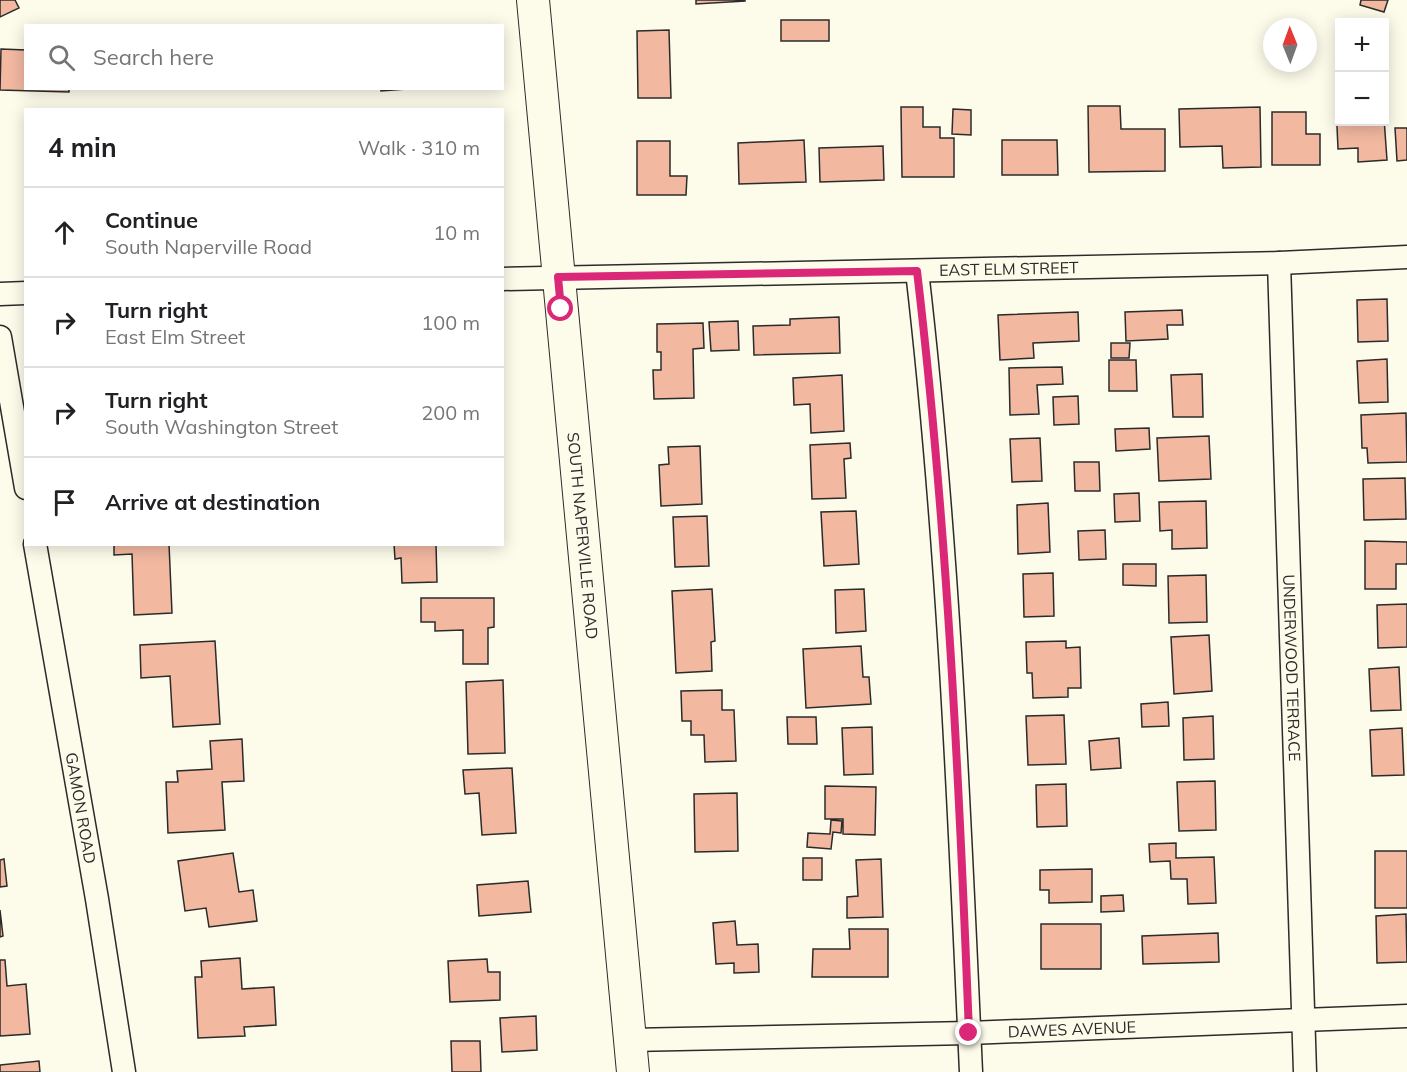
<!DOCTYPE html>
<meta charset="utf-8">
<style>
:root{--surface:#fff;--page:#f2f2f2;--text:#202124;--muted:#757577;--line:#e0e0e0}
body{margin:0;font-family:Mulish,sans-serif;background:var(--page);color:var(--text)}
.controls{position:absolute;right:18px;top:18px;display:grid;overflow:hidden;border-radius:0px;box-shadow:0 3px 15px #0003}
.controls button{width:54px;height:54px;display:grid;place-items:center;padding:0;border:0;border-bottom:2px solid var(--line);background:var(--surface);color:var(--text);font:30px sans-serif}
.compass{position:absolute;left:1263px;top:18px;width:54px;height:54px;border-radius:50%;background:var(--surface);box-shadow:0 3px 15px #0003;rotate:359deg}
.stop{position:absolute;width:18px;height:18px;margin:-14px;border:4px solid #db2777;border-radius:50%;background:#fff}
.stop.end{background:#db2777;border-color:#fff;box-shadow:0 2px 6px #0008}
.list{margin:0;padding:0;list-style:none}
h2{display:flex;justify-content:space-between;align-items:center;height:78px;margin:0;padding:0 24px;font-size:26px}
h2 small{font-size:20px;font-weight:400;color:var(--muted)}
.list li{display:grid;grid-template-columns:39px 1fr auto;gap:18px;align-items:center;box-sizing:border-box;height:90px;padding:0 24px;border-top:2px solid var(--line)}
.list b{display:block;font-size:22px;white-space:nowrap}
.list p{margin:0;font-size:20px;white-space:nowrap;color:var(--muted)}
.list em{font-size:20px;font-style:normal;color:var(--muted)}
.icon{flex:none;width:33px;height:33px;fill:none;stroke:currentColor;stroke-width:2;stroke-linecap:round;stroke-linejoin:round}
.map{position:relative;flex:none;width:1407px;height:1072px;overflow:hidden}
.search{position:absolute;background:var(--surface);box-shadow:0 3px 15px #0003;left:24px;top:24px;width:480px;height:66px;display:flex;align-items:center;gap:15px;box-sizing:border-box;padding:0 21px;border-radius:0px;color:var(--muted);font-size:22px}
.panel{position:absolute;background:var(--surface);box-shadow:0 3px 15px #0003;left:24px;top:108px;width:480px;height:438px;border-radius:0px}
.map>svg:first-child{display:block}
.building{fill:#f2b8a0;stroke:#2b2b2b;stroke-width:1.5}
.lines{fill:none;stroke-linecap:round;stroke-linejoin:round}
.minor-casing{stroke:#2b2b2b;stroke-width:25}
.secondary-casing{stroke:#2b2b2b;stroke-width:34}
.minor{stroke:#fdfbea;stroke-width:22}
.secondary{stroke:#fdfbea;stroke-width:32}
.route{stroke:#db2777;stroke-width:8}
.labels{text-anchor:middle;dominant-baseline:central;stroke-width:4.5;stroke-linejoin:round;paint-order:stroke}
.street-label{font-size:16px;fill:#2b2b2b;stroke:#fdfbea}
</style>
<div class="map">
<svg width="1407" height="1072" viewBox="0 0 1407 1072">
<rect width="100%" height="100%" fill="#fdfbea"/>
<!-- building -->
<path class="building" d="M0 0H15L19 8 0 17Z
M696 0H745V1L696 4Z
M1361 0H1388L1384 12 1360 5Z
M781 20H829V41H781Z
M669 30 671 98H638L637 31Z
M1 49 26 50V88H69V92L0 90Z
M381 88H420L381 91Z
M1336 104H1340V122H1384V118L1387 160 1358 162V148L1338 149Z
M1088 106H1120L1121 129H1165V171L1089 172Z
M901 107H923V127H940V138H954V177H902Z
M1260 107 1261 167 1223 168 1222 146 1180 147 1179 109Z
M953 109 971 110V135L952 134Z
M1272 112H1306V134H1320V165H1272Z
M1395 128H1407V160L1397 161Z
M804 140 806 182 739 184 738 143Z
M1002 140H1057L1058 175H1002Z
M637 141H670V176H687L686 195H637Z
M883 146 884 180 820 182 819 148Z
M1387 299 1388 341 1358 342 1357 300Z
M1182 310 1183 325H1167L1168 339 1126 341 1125 312Z
M1078 312 1079 341 1033 343 1034 358 1000 360 998 315Z
M839 317 840 353 754 355 753 326 790 325V319Z
M738 321 739 350 711 351 709 322Z
M703 323 704 348 693 349 694 398 654 399 653 370H661V352H657V324Z
M1111 343H1130L1129 358H1111Z
M1387 359 1388 402 1359 403 1357 361Z
M1109 360H1136L1137 391H1109Z
M1062 367 1063 384 1037 385 1039 414 1010 415 1009 368Z
M1202 374 1203 417H1173L1171 375Z
M842 375 844 431 811 433 810 404 794 405 793 378Z
M1078 396 1079 424 1054 425 1053 397Z
M1406 413 1407 462 1368 463 1367 448H1362L1361 415Z
M1149 428 1150 449 1116 451 1115 429Z
M1209 436 1211 479 1159 481 1157 438Z
M1040 438 1042 481 1012 482 1010 439Z
M850 443 851 458 844 459 846 498 812 499 810 445Z
M700 446 702 504 661 506 659 465 669 464 668 447Z
M1074 462H1099L1100 491H1075Z
M1405 478 1406 519 1364 520 1363 479Z
M1139 493 1140 521 1115 522 1114 494Z
M1206 501 1207 548 1172 549V530L1160 531 1159 502Z
M1048 503 1050 552 1018 554 1017 505Z
M856 511 859 564 824 566 821 512Z
M707 516 709 566 675 567 673 517Z
M1105 530 1106 559 1079 560 1078 531Z
M1365 541 1407 542V564H1396V589H1365Z
M114 544H169L172 613 134 615 132 554 114 555Z
M394 544H436L437 582 402 583 401 558 395 559Z
M1123 564H1156V586L1123 585Z
M1053 573 1054 616 1024 617 1023 574Z
M1206 575 1207 622 1169 623 1168 576Z
M712 589 715 641 711 642 712 671 676 673 672 591Z
M864 589 866 631 836 633 835 590Z
M421 598H494V627L488 628V664H463V630L435 631V622H421Z
M1407 604V647L1378 648 1377 605Z
M1209 635 1212 691 1174 694 1171 637Z
M215 641 220 724 173 727 170 676 141 678 140 645Z
M1066 641V648L1080 647 1081 688H1068V697L1033 698 1032 673H1027L1026 642Z
M861 646 863 677H869L871 704 806 708 803 649Z
M1399 667 1401 710 1371 711 1369 669Z
M503 680 505 753 468 754 466 682Z
M722 690V710H734L736 761 705 762 704 735H691V721H682L681 691Z
M1168 702 1169 726 1142 727 1141 704Z
M1064 715 1066 764 1028 765 1026 716Z
M1213 716 1214 759 1184 760 1183 718Z
M787 717H816L817 744H788Z
M872 727 873 774 844 775 842 728Z
M1402 728 1404 775 1372 776 1370 730Z
M1119 738 1121 768 1091 770 1089 741Z
M242 739 244 781 222 782 225 830 168 833 166 782H178L177 771 212 769 210 741Z
M512 768 516 833 482 835 479 793 465 794 463 770Z
M1215 781 1216 830 1179 831 1177 782Z
M1066 784 1067 826 1037 827 1036 785Z
M825 786 876 787 875 835 843 834V819H825Z
M737 793 738 851 695 852 694 794Z
M831 820 842 821 841 833 833 832 831 849 807 847 808 833 830 834Z
M1176 843V858L1214 857 1216 903 1188 904 1187 879H1171L1170 861 1150 862 1149 844Z
M1375 851H1407V908H1375Z
M233 853 239 892 253 890 257 921 209 927 206 908 185 911 178 861Z
M803 858H822V880H803Z
M4 859 7 886 0 887V860Z
M881 859 883 917 847 918V897L858 896 856 860Z
M1092 869V902L1049 903V890H1040V870Z
M528 881 531 912 479 916 477 885Z
M1123 895 1124 911 1101 912V896Z
M0 910 3 936 0 937Z
M1406 914 1407 962 1377 963 1376 916Z
M735 921 737 945 758 944 759 972 734 973V963L716 964 713 923Z
M1041 924H1101V969H1041Z
M849 929H888V977H812L813 949H850Z
M1218 933 1219 962 1143 964 1142 936Z
M240 958 242 989 274 987 276 1025 244 1027 245 1036 198 1038 195 977H202L201 961Z
M487 959 488 972H500V1000L450 1002 448 961Z
M0 960H5L7 986 26 984 30 1034 0 1036Z
M536 1016 537 1050 502 1052 500 1018Z
M451 1041H480L481 1072H452Z
M39 1061 40 1072H0V1065Z"/>
<g class="lines">
<!-- minor casing -->
<g class="minor-casing">
<g id="minor">
<path id="s1" d="M1279 263 1305 1072"/>
<path d="M917 271C948 537 959 804 971 1072"/>
<path id="s2" d="M502 279 1279 263 1407 257"/>
<path d="M0 294 26 293"/>
<path d="M0 337 26 488"/>
<path id="s3" d="M35 544 97 899 124 1072"/>
<path id="s4" d="M630 1040 969 1033 1407 1016"/>
</g>
</g>
<!-- secondary casing -->
<g class="secondary-casing">
<g id="secondary">
<path id="s5" d="M533 0 633 1072"/>
</g>
</g>
<!-- minor -->
<use href="#minor" class="minor"/>
<!-- secondary -->
<use href="#secondary" class="secondary"/>
</g>
<g class="lines">
<!-- route -->
<path class="route" d="M561 309 558 277 917 271C947 524 959 778 969 1033"/>
</g>
<g class="labels">
<!-- street labels -->
<g class="street-label">
<text stroke="none"><textPath href="#s2" startOffset="507">EAST ELM STREET</textPath></text>
<text stroke="none"><textPath href="#s5" startOffset="538">SOUTH NAPERVILLE ROAD</textPath></text>
<text stroke="none"><textPath href="#s1" startOffset="405">UNDERWOOD TERRACE</textPath></text>
<text stroke="none"><textPath href="#s3" startOffset="268">GAMON ROAD</textPath></text>
<text stroke="none"><textPath href="#s4" startOffset="442">DAWES AVENUE</textPath></text>
</g>
</g>
</svg>
<div class="controls">
<button>+</button>
<button>−</button>
</div>
<svg class="compass" viewBox="-18 -18 36 36"><path d="M0-13l5 13h-10z" fill="#e53935"/><path d="M0 13l5-13h-10z" fill="#757577"/></svg>
<div class="stop" style="left:561px;top:309px"></div>
<div class="stop end" style="left:969px;top:1033px"></div>
<div class="search"><svg class="icon" aria-label="search" viewBox="0 0 24 24"><circle cx="10" cy="10" r="6"/><path d="M15 15l6 6"/></svg>Search here</div>
<section class="panel">
<h2>4 min<small>Walk · 310 m</small></h2>
<ul class="list">
<li><svg class="icon" aria-label="ahead" viewBox="0 0 24 24"><path d="M12 20V5M6 11l6-6 6 6"/></svg><div><b>Continue</b><p>South Naperville Road</p></div><em>10 m</em></li>
<li><svg class="icon" aria-label="right" viewBox="0 0 24 24"><path d="M7 20v-9h11M14 6l5 5-5 5"/></svg><div><b>Turn right</b><p>East Elm Street</p></div><em>100 m</em></li>
<li><svg class="icon" aria-label="right" viewBox="0 0 24 24"><path d="M7 20v-9h11M14 6l5 5-5 5"/></svg><div><b>Turn right</b><p>South Washington Street</p></div><em>200 m</em></li>
<li><svg class="icon" aria-label="arrive" viewBox="0 0 24 24"><path d="M6 21V4h12l-3 4 3 4H6"/></svg><div><b>Arrive at destination</b></div></li>
</ul>
</section>
</div>
